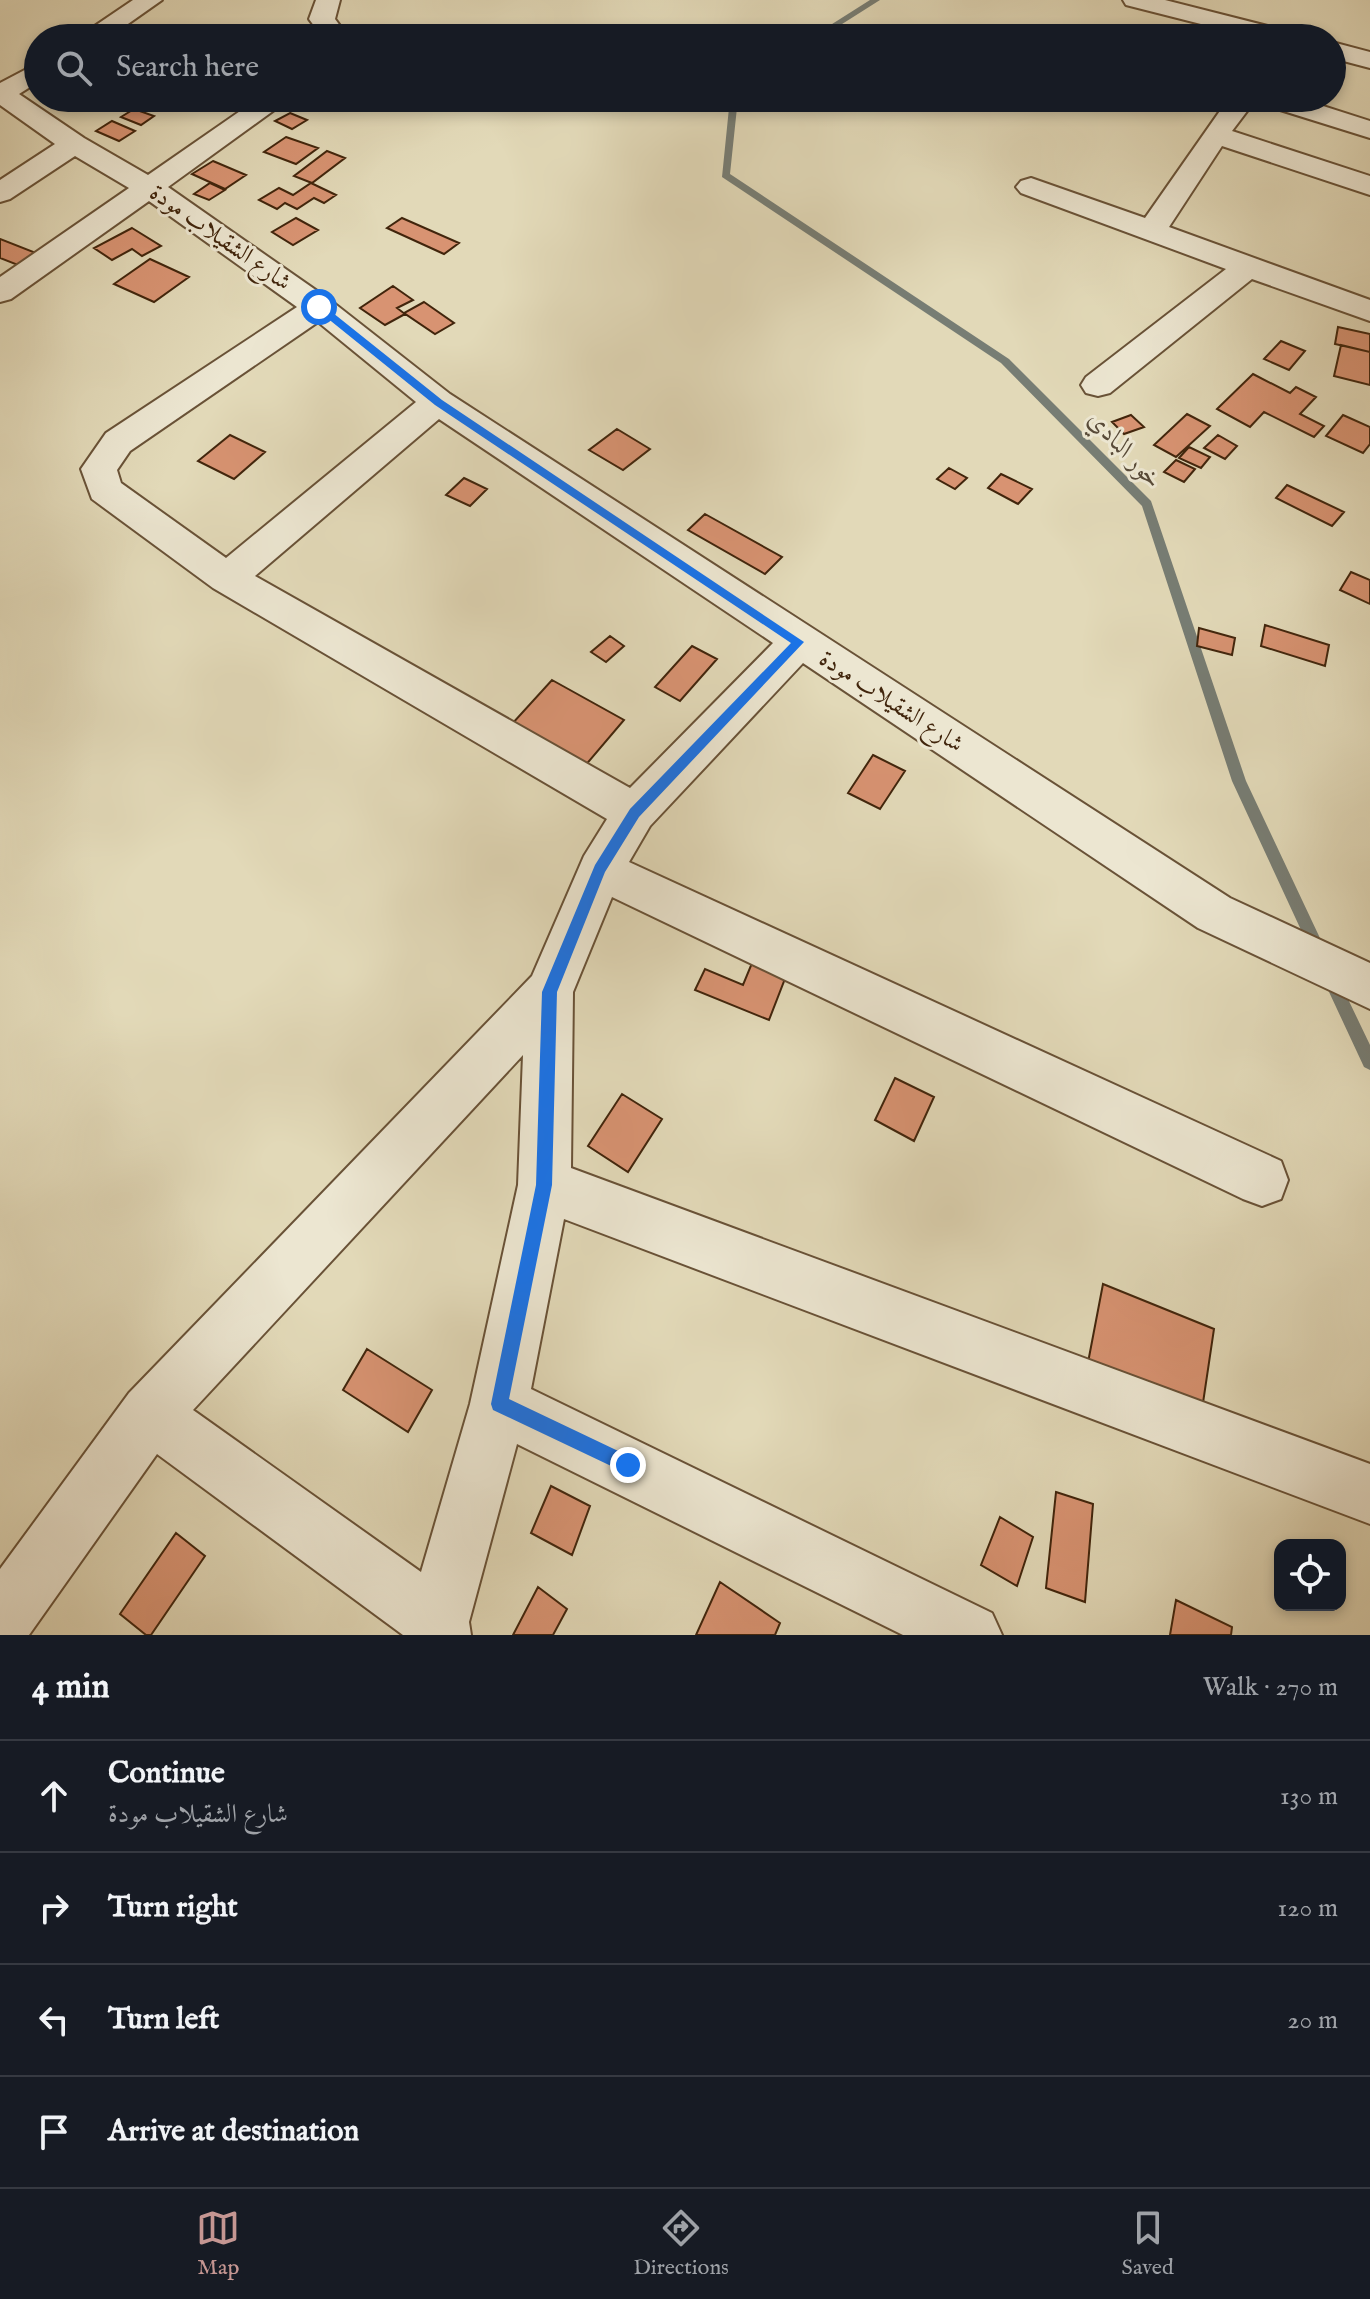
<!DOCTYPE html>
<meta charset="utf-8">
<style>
:root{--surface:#171b24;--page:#242831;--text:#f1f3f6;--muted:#9ea1a6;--line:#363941;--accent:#c59692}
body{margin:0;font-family:"IM FELL English",Amiri,serif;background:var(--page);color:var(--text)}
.controls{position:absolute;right:24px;bottom:24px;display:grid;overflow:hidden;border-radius:16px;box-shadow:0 4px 12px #0003}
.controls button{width:72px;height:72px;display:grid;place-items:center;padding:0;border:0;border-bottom:2px solid var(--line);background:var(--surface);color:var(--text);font:40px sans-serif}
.stop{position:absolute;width:24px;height:24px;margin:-18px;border:6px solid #1a73e8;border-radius:50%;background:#fff}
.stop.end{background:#1a73e8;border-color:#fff;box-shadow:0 2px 8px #0008}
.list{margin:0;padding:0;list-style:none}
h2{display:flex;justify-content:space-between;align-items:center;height:104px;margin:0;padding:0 32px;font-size:34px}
h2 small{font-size:26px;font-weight:400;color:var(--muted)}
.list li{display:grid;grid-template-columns:52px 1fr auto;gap:24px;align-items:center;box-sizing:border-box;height:112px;padding:0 32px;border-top:2px solid var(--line)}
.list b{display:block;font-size:30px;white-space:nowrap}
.list p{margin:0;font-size:26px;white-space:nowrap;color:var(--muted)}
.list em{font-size:26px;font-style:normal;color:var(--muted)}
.icon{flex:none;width:44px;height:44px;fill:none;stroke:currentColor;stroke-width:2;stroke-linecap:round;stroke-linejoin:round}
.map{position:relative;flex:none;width:1370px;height:1635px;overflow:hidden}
.search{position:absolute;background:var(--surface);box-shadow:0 4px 12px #0003;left:24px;right:24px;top:24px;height:88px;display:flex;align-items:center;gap:20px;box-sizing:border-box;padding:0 28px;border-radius:44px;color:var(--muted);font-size:30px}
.sheet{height:552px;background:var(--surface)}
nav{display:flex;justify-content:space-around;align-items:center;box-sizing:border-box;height:112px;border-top:2px solid var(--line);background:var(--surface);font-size:22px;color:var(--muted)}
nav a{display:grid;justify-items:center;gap:4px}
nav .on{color:var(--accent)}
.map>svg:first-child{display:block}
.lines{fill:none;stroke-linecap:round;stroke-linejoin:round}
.stream{fill:#777d74;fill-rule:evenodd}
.building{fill:#d89372;stroke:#41250c;stroke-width:2}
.street-casing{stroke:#695237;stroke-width:4}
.street{fill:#ece6d1;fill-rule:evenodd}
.route{fill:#1a73e8}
.labels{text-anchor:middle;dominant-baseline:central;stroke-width:6;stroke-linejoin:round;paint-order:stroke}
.street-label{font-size:24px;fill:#41250c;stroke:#ece6d1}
.water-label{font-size:26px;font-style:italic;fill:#584a38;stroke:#ece6d1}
</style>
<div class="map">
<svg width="1370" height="1635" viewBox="0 0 1370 1635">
<rect width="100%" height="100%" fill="#e2d9b8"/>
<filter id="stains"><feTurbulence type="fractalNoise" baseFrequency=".0025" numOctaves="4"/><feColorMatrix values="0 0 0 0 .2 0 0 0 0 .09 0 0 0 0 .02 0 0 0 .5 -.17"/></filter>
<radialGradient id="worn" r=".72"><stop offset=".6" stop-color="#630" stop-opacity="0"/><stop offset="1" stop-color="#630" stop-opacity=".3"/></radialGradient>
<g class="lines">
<!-- stream -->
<path class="stream" d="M870 0H880L820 38H810Z
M730 98H738L730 174 1009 359 1151 501 1246 781 1327 953 1324 958 1319 960 1314 958 1232 781 1142 506 1001 363 722 177Z
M1331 972 1336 974 1370 1045V1070L1364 1067 1323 979 1326 974Z"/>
</g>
<!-- building -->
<path class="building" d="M134 109 154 116 141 125 121 117Z
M290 113 307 120 292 129 275 121Z
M112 121 135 131 119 141 96 131Z
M286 137 318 148 296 164 264 152Z
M327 151 345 158 312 183 294 176Z
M213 161 246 175 225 189 192 174Z
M210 183 225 190 209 200 194 194Z
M311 183 336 195 324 203 314 198 297 209 285 203 277 209 259 200 279 188 293 195Z
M296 218 318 230 293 245 272 232Z
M402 218 459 243 444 254 387 228Z
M132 228 161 246 142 256 132 249 112 260 94 248Z
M0 239 46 257 28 269 0 258Z
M150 259 189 277 154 302 114 284Z
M393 286 413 300 397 308 405 314 385 325 360 308Z
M424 302 454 323 435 334 404 313Z
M1338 327 1370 334V352L1335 344Z
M1281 341 1305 351 1289 370 1264 359Z
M1341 345 1370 352V385L1334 376Z
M1253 374 1290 393 1296 387 1316 397 1300 414 1324 426 1314 437 1264 412 1250 427 1217 409Z
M1187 414 1210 426 1176 457 1154 445Z
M1131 415 1144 427 1124 434 1112 422Z
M1343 415 1370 427V444L1363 453 1326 436Z
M617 429 650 449 623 470 589 450Z
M230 435 265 452 234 479 198 461Z
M1218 435 1237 446 1225 459 1204 448Z
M1189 447 1210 457 1201 468 1179 458Z
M1176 460 1195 469 1184 482 1164 472Z
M949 468 967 478 955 489 937 479Z
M1001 474 1032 489 1018 504 988 488Z
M464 478 487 489 470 506 446 495Z
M1287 485 1344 512 1332 526 1276 498Z
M705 514 782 557 765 574 688 530Z
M1351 572 1370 580V604L1340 590Z
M1265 625 1329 645 1325 666 1261 646Z
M1199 628 1235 638 1232 655 1197 646Z
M610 636 624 646 606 662 591 652Z
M692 646 717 659 680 701 655 687Z
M552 680 624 720 584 767 511 725Z
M873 755 905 771 880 809 848 793Z
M752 963 786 976 769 1020 695 990 705 969 743 985Z
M895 1078 934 1097 914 1141 875 1120Z
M622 1094 662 1119 628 1172 588 1146Z
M1103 1284 1214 1329 1200 1423 1086 1373Z
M367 1349 432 1390 408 1432 343 1390Z
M551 1486 590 1506 572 1555 531 1533Z
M1056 1492 1093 1504 1085 1602 1046 1588Z
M1000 1517 1033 1537 1017 1586 981 1565Z
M176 1533 205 1556 151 1635H146L120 1614Z
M720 1582 780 1623 775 1635H696Z
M538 1587 567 1609 553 1635H513Z
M1176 1600 1232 1627 1231 1635H1170Z"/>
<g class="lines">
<!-- street casing -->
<g class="street-casing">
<path id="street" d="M133 0H162L108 38H77Z
M316 0H340L335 19 349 38H323L309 19Z
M1123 0H1165L1295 33 1299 38H1256L1126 5Z
M1332 42 1370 52V68L1332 58Z
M38 63V82L19 94 84 138 148 175 259 98H291L168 187 330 300 450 394 1230 898 1370 963V1009L1198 928 803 663 650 826 629 862 1281 1161 1288 1180 1281 1199 1262 1206 1243 1199 612 897 573 992 571 1168 1370 1464V1524L564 1219 531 1389 992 1613 1002 1635H903L517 1444 469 1622 471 1635H403L157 1454 29 1635H0V1569L129 1393 532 976 584 856 607 819 213 588 92 499 81 469 106 433 297 307 149 201 11 299 0 302V277L129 188 75 156 10 199 0 202V180L55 144 0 105V83ZM318 322 416 402 226 558 121 483 117 470 130 451ZM439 419 773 643 630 788 255 576ZM523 1055 518 1185 470 1404 421 1572 193 1410Z
M1229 98H1257L1232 131 1370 176V195L1222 146 1169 227 1370 300V321L1252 279 1110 393 1098 396 1086 393 1081 385 1086 377 1226 269 1021 193 1016 187 1021 181 1031 178 1145 218Z
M1257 98H1298L1370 121V138L1261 104Z"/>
</g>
<!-- street -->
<use href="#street" class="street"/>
</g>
<!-- route -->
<path class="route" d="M316 305H323L442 400 804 642 639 817 605 872 557 992 552 1185 509 1399 635 1459 637 1465 635 1471 628 1474 493 1410 491 1404 536 1185 542 992 595 865 630 809 791 643 435 405 316 309Z"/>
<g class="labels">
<!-- street labels -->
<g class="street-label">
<text transform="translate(220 238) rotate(35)">شارع الشقيلاب مودة</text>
<text transform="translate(891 702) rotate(33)">شارع الشقيلاب مودة</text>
</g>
<!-- water labels -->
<g class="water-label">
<text transform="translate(1125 450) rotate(47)">خور البادي</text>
</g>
</g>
<rect width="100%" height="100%" filter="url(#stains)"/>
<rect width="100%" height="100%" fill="url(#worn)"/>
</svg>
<div class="controls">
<button><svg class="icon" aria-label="locate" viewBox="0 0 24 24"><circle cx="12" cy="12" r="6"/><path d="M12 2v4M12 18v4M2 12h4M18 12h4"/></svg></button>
</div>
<div class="stop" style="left:319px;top:307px"></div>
<div class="stop end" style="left:628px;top:1465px"></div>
<div class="search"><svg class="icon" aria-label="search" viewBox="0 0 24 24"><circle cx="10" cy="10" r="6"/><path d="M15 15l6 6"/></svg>Search here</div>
</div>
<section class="sheet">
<h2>4 min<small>Walk · 270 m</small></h2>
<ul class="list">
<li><svg class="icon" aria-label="ahead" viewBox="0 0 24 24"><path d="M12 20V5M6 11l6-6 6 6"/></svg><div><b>Continue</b><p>شارع الشقيلاب مودة</p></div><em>130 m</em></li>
<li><svg class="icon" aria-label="right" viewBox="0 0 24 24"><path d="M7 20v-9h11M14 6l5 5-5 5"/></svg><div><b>Turn right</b></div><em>120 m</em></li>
<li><svg class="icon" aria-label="left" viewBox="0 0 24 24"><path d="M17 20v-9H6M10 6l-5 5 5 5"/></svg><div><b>Turn left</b></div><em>20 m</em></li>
<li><svg class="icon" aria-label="arrive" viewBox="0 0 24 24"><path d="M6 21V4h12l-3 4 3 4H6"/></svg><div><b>Arrive at destination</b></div></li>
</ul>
</section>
<nav>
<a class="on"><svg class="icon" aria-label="map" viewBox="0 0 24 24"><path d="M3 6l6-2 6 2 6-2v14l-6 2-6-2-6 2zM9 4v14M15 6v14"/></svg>Map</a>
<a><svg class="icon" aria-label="directions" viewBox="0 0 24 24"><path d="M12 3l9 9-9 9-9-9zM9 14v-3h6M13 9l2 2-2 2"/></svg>Directions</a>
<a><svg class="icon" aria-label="saved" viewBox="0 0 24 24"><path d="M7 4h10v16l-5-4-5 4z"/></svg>Saved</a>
</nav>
